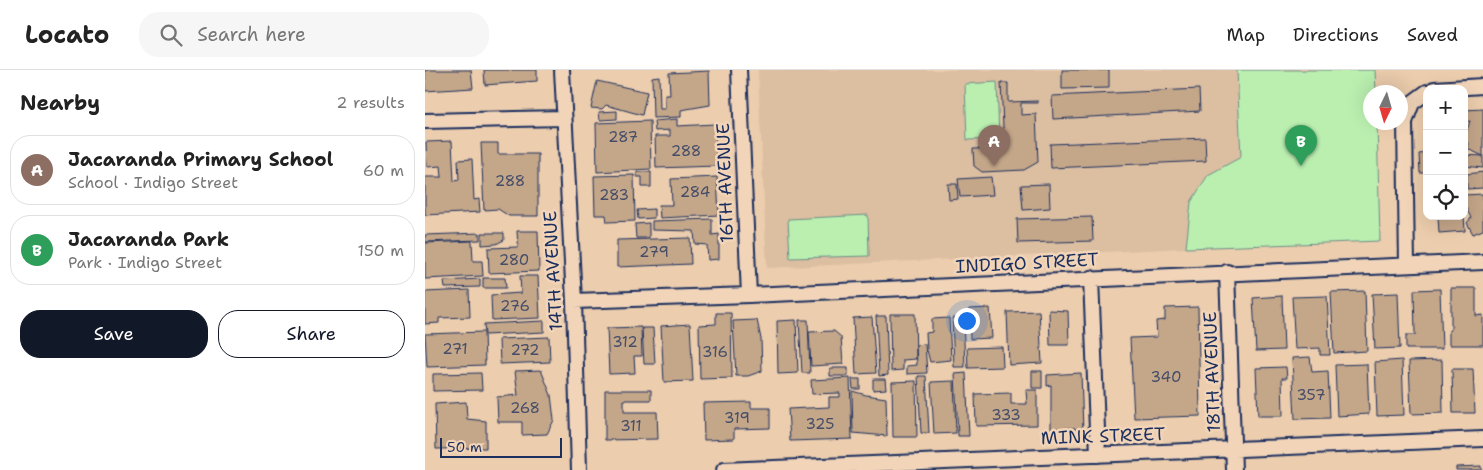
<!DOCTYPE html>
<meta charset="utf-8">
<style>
:root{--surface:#fff;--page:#f6f6f6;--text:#222;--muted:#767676;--line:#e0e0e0;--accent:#111827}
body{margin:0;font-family:"Shantell Sans",sans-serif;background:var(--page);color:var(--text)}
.controls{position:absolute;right:15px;top:15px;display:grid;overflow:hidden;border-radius:10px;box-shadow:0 5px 20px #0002}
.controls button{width:45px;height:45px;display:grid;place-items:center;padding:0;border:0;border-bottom:1px solid var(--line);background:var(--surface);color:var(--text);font:25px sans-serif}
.compass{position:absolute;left:938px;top:15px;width:45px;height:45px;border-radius:50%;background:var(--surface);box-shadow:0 5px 20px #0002;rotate:185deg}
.scale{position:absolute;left:15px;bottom:12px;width:122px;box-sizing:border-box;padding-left:5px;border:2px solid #1b2f5e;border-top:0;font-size:14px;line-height:18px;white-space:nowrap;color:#1b2f5e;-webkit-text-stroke:4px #f2d5b9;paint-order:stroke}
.you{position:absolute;left:541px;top:250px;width:18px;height:18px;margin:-12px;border:4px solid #fff;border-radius:50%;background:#1a73e8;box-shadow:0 0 0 8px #1a73e833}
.badge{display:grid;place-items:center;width:32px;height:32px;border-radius:50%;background:var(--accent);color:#fff;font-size:16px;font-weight:700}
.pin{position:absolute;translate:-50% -41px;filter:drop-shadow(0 1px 2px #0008)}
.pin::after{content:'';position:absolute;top:26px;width:18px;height:15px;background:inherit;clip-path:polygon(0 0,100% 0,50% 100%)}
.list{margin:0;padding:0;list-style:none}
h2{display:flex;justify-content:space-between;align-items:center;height:65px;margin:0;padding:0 20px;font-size:21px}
h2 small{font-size:16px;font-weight:400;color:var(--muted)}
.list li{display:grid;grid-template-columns:32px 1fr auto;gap:15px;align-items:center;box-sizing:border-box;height:70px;margin:0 10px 10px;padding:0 10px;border:1px solid var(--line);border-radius:20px}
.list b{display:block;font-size:19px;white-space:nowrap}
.list p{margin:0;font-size:16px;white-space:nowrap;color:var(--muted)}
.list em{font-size:16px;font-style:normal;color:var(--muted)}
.actions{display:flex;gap:10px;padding:15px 20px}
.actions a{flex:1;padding:11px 0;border:1px solid var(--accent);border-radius:20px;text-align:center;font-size:18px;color:var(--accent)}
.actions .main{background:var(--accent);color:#fff}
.icon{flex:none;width:28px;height:28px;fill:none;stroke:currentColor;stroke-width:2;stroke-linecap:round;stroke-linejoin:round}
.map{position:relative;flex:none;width:1058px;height:400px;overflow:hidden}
header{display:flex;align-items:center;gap:30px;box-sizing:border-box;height:70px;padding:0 25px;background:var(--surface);border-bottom:1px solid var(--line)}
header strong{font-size:24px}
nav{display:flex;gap:28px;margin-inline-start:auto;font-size:18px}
.search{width:350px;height:45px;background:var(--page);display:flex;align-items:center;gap:12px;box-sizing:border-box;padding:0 18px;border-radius:20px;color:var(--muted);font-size:19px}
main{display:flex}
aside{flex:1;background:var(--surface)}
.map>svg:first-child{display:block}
.built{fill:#dcbea1}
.green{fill:#baefb0;stroke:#6a8f87}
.building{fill:#c4a689;stroke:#1b2f5e}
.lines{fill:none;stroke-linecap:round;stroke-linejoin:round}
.street-casing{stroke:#1b2f5e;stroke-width:18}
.street{stroke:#f2d5b9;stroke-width:14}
.labels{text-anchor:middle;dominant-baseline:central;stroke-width:5;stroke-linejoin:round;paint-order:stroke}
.number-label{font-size:15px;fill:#454d69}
.street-label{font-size:18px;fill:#1b2f5e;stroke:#f2d5b9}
</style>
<header>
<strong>Locato</strong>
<div class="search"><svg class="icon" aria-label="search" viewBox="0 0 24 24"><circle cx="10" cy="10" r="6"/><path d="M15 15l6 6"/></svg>Search here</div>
<nav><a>Map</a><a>Directions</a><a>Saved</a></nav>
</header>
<main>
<aside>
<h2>Nearby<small>2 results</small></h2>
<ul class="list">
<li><span class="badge" style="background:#8d6e63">A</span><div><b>Jacaranda Primary School</b><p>School · Indigo Street</p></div><em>60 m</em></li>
<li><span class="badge" style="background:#2e9e5b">B</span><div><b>Jacaranda Park</b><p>Park · Indigo Street</p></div><em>150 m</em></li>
</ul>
<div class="actions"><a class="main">Save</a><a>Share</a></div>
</aside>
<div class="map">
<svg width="1058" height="400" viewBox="0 0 1058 400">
<rect width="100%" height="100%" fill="#eccdad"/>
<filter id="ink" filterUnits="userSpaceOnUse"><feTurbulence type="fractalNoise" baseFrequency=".02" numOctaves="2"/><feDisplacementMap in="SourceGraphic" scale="10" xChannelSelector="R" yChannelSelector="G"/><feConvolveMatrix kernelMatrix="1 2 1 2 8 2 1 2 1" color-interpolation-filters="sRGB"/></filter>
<g filter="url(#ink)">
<!-- built -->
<path class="built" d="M333 0H812L816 87 783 105 766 132 761 178 342 198Z"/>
<!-- green -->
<path class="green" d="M812 0H950L951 22H946V52L952 53 955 171 761 178 766 132 783 105 816 87Z
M572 12 574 69 542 70 540 14Z
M443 145 444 186 365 188 363 149Z"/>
<!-- building -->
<path class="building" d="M0 0H46L48 18 0 21Z
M59 0H112V11L60 15Z
M637 0H684V18L637 19Z
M284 1 285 35 256 40V47L228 48 227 7 234 6 235 39H240V25H245L244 3Z
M172 11 222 22 217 45 181 35 177 39 166 38Z
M576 13H583V32L613 31V33H596V45L611 44 613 92 599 100 557 102 549 96 548 79 579 78Z
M774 19 775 41 628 49 627 26Z
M1058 39V86L1043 79 1044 73 1039 70 1045 51 1039 52V40Z
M192 41V49L175 50 174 42Z
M252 49V56L290 54 292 96 231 98 230 66H245V60L230 61 229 51Z
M225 51 226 99 172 102 171 53Z
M780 68 781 91 626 98 625 74Z
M27 71 29 111 34 110 33 90 47 89 49 130 54 129 55 142 0 145V107H17L16 96 2 97 1 72Z
M56 73H73V84H113V146H84L73 139 59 140Z
M1002 83V103H995L994 84Z
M1039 85 1058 86V98L1039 96Z
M212 102H226V117H217V107H212Z
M1058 102V118L1042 119V104Z
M209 105 210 151 182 152 181 145H170L169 106Z
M292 107 294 145 235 148 234 135H247L246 109Z
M566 107 568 125 535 127 533 109Z
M523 114H532L533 129 524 130Z
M624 114 625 138 598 140 596 115Z
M1058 124V160L1048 164 1042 153 1046 148 1039 133V125Z
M229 139V148L213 149 212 140Z
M1013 146H1039L1040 161 1014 163Z
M667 147 668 171 593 173 592 149Z
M287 149V165L294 164V189L283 190 282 175 270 174 269 161 227 160V151Z
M224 153V168H211L210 154Z
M92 161H113L114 201 64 203 63 178 93 177Z
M55 163V170L0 172V165Z
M57 163H79V170L71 174 57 175Z
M265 168 266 194 192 197V170Z
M47 171 48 191H57L58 206 0 209V173Z
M95 206H113L115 248 67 250 66 225 96 223Z
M58 208H80L81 218H58Z
M55 209V217L20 218 19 211Z
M1026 218H1051V246L1058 245V275H1024V260H1026Z
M1015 219 1017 279H981V265H990L989 220Z
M44 220 45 247 14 248V253L0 254V222Z
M940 221 942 281 909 283 906 222Z
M973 223 975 278 950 279 947 224Z
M857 226 859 280 831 281 828 228Z
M902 226 905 285H895V278L870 279 867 227Z
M773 237 775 346 709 348 705 268 732 267 731 251 740 250V238Z
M565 238 567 268 545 269 544 239Z
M624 240 643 241 644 275H625Z
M614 241 617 293 584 295 582 242Z
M291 243H306L307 308 275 309 274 255 291 254Z
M465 244H490L491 289 478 290V300L466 301Z
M451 246H461L463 305 454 306Z
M447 247 451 303 431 304 428 248Z
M524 248 526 290 505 292 502 280 501 263 507 262V249Z
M527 248H538L540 297H529Z
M332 250 336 269 337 301 323 306H311L308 251Z
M371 250 373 303 353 304 352 251Z
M374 250H383L385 303H377Z
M119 251V262L60 265 59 254Z
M265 254 268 311 239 312 236 256Z
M216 257 217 286H209L210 303 184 304 182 258Z
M217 258H228L230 294H219Z
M409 261 416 267 418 294 386 296 384 262Z
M59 262 60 295 2 297 0 264Z
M124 267 125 292 75 294 74 269Z
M500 274 502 303 482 304V296L492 295 491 275Z
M577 277 578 297 543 298 542 278Z
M885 287 887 302 903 301 905 348 870 349 867 288Z
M977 290 979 345 952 346 950 292Z
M1017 290 1018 343 986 344 984 291Z
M942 294 944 344 912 346 910 295Z
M861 297 862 308H857L858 346H833L831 298Z
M405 298H423V306H405Z
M1027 299H1048L1050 343H1028Z
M116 300 126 325 129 350 122 364 97 365V352H73L72 327 93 325 90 301Z
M607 301H617V318H607Z
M56 303 57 320 8 321V304Z
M541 303 544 366H533L530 304Z
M656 303 658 361 650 362V358L626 359V315L622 316V305Z
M493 306H501L504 363H496Z
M425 308 427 369 365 371 363 339 404 337V327H415V323L387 324 386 310Z
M427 309H435V319H428Z
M448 309H460L461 319 448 320Z
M491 311 492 367H468L467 312Z
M529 311 531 363 509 364 506 312Z
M180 320H226V330H199V342H232L233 369 180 370Z
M601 320H612V355L551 356 550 324 586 323V334H602Z
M427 321 441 325 461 328 462 366 428 363Z
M41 332 42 349 61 351V378L11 379 10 334Z
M326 332V338H345V358L309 359V369L279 370 278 333Z
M1056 396V400H1031V397Z"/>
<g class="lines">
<!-- street casing -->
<g class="street-casing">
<path id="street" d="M137 0 149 231 154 400
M314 0 324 225
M1009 19 1058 16
M0 51 139 48
M982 195 980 52 987 33 1002 22
M802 202 809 400
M666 208 673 385
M149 231 324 225 1058 192
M299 400 1058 369"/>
</g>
<!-- street -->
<use href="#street" class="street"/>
</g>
</g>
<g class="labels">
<!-- number labels -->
<g class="number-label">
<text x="198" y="67">287</text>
<text x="261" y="81">288</text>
<text x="85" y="111">288</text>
<text x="270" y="122">284</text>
<text x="189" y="125">283</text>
<text x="229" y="182">279</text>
<text x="89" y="190">280</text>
<text x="90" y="236">276</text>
<text x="200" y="272">312</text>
<text x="30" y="279">271</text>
<text x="100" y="280">272</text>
<text x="290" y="282">316</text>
<text x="741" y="307">340</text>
<text x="886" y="325">357</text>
<text x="100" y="338">268</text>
<text x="581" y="345">333</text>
<text x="312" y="348">319</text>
<text x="395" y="354">325</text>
<text x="206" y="356">311</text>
</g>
<!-- street labels -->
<g class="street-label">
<text transform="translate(300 113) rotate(-92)">16TH AVENUE</text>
<text transform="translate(602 193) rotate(-3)">INDIGO STREET</text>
<text transform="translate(128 201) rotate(-93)">14TH AVENUE</text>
<text transform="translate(787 302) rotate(-92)">18TH AVENUE</text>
<text transform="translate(678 366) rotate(-2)">MINK STREET</text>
</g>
</g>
</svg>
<div class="controls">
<button>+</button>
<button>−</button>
<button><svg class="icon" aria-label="locate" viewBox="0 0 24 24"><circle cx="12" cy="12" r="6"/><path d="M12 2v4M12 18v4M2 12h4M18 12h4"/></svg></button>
</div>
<svg class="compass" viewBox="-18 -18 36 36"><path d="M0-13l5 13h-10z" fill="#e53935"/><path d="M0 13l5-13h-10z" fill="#767676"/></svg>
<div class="scale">50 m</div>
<div class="you"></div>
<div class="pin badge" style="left:569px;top:96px;background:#8d6e63">A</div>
<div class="pin badge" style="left:876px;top:96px;background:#2e9e5b">B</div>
</div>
</main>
